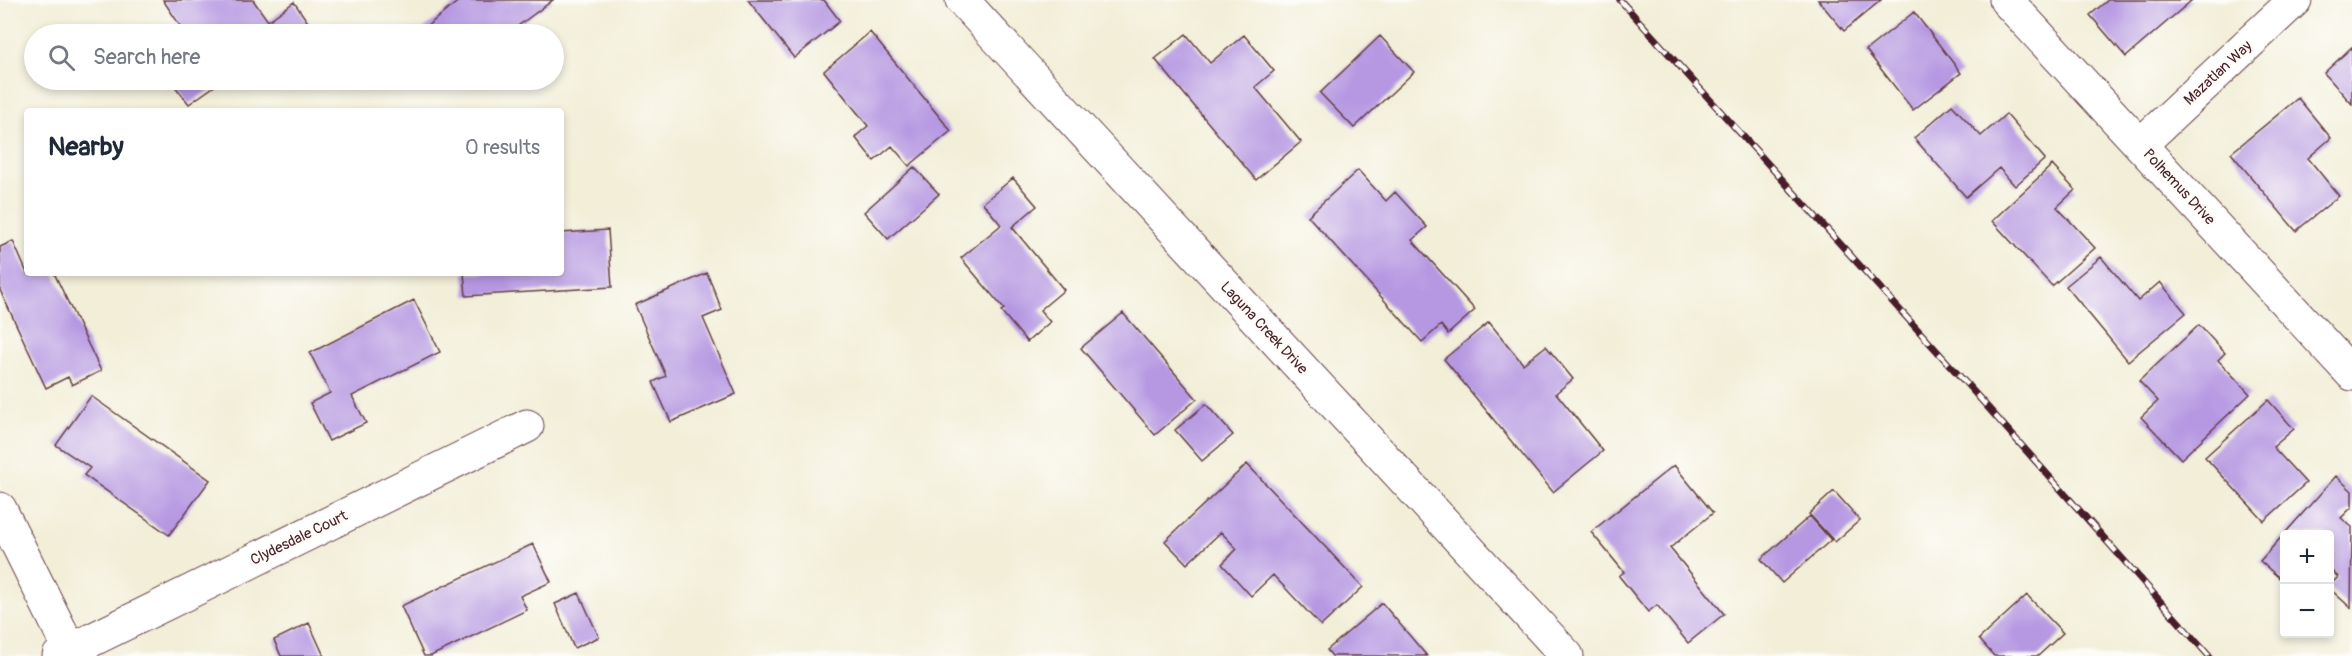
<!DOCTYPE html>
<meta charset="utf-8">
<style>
:root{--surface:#fff;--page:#f6f6f7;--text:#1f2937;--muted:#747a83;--line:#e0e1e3}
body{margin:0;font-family:Pangolin,sans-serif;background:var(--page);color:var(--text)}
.controls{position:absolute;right:18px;bottom:18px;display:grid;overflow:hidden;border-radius:6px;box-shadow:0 3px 9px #0003}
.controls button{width:54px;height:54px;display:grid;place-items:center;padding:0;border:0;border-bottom:2px solid var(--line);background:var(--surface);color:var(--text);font:30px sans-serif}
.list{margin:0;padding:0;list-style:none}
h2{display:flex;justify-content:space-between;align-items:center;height:78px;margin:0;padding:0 24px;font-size:26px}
h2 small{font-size:20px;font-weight:400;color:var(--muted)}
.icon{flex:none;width:33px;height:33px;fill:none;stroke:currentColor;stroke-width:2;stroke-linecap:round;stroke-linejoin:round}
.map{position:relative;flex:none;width:2352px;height:656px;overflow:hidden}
.search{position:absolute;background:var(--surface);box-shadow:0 3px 9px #0003;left:24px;top:24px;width:540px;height:66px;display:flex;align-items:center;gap:15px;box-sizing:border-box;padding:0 21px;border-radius:33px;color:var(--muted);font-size:22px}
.panel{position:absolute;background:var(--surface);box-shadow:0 3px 9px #0003;left:24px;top:108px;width:540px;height:168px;border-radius:6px}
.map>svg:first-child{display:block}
.building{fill:#b698e2}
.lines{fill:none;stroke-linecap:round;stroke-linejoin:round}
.minor-casing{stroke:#633e45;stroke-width:35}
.minor{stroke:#fff;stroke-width:33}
.rail-casing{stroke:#4a1f2b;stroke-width:7}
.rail{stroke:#fdfcf7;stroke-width:4.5;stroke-dasharray:14;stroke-linecap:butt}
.labels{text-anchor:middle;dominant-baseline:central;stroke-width:4.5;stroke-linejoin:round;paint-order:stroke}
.street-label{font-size:15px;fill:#4a1f2b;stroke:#fdfcf7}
</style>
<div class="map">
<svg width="2352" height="656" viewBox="0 0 2352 656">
<rect width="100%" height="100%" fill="#fdfcf7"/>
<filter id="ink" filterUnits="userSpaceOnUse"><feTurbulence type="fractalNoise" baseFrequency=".0167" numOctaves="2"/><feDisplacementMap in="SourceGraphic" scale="12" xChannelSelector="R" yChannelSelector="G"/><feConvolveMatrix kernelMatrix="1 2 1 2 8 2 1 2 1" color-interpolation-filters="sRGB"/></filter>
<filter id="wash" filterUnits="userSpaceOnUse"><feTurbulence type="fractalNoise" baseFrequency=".008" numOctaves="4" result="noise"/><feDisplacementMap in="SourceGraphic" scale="24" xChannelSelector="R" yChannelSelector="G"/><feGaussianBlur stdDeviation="1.35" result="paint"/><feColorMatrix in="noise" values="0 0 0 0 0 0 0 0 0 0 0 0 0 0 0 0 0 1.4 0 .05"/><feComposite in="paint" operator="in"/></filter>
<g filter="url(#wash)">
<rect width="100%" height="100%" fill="#f2eed8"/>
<g id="blocks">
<!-- building -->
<path class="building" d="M163 0H253L268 21 294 2 316 34H170L181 27Z
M460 0H553L507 34H401V30H422Z
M748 0H824L840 21 794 58Z
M1818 0H1881L1844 31Z
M2108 0H2192L2126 57 2090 15Z
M1914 12 1961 73 1913 110 1866 50Z
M870 32 951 131 909 166 892 146 874 161 855 137 868 126 824 71Z
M1186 34 1210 63 1244 35 1274 71 1255 87 1301 142 1256 180 1155 59Z
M1380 36 1414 72 1354 128 1320 93Z
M2352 47V104L2324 73Z
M170 80H223L189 104Z
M401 80H447L438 86Z
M2298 98 2331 138 2308 158 2339 196 2296 231 2231 153Z
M1952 105 1981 136 2006 114 2045 159 2015 186 1999 168 1966 197 1914 138Z
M2052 165 2075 190 2057 207 2095 248 2052 286 1992 221Z
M914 167 939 194 888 239 864 212Z
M1358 170 1386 201 1395 192 1427 227 1412 240 1475 310 1448 334 1441 325 1422 342 1308 216Z
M1013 178 1037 206 1012 227 1064 290 1040 310 1050 322 1027 342 1001 311 1004 309 961 258 1001 225 983 203Z
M608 230 612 287 466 296 464 273H561V233Z
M13 241 27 273H54L101 371 72 385 68 377 46 388 0 290V247Z
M2101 257 2138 301 2160 282 2186 313 2128 361 2066 286Z
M707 273 722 310 703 318 736 394 671 422 653 382 666 376 635 305Z
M414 300 440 352 352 396 366 423 329 441 310 403 330 393 310 353Z
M1123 313 1197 399 1155 435 1081 348Z
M1489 322 1523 364 1546 346 1573 379 1556 393 1603 451 1553 492 1444 359Z
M2199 325 2225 353 2218 360 2250 394 2181 459 2141 417 2158 401 2139 381Z
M91 396 210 480 169 535 84 475 90 468 56 445Z
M2268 400 2294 429 2273 447 2306 483 2264 521 2205 457Z
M1206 404 1233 435 1202 461 1175 430Z
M1247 464 1363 587 1321 626 1273 575 1251 596 1222 564 1237 549 1221 532 1187 564 1165 541Z
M1674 465 1713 513 1670 548 1724 614 1688 643 1657 605 1648 612 1619 576 1624 572 1591 532Z
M2336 476 2352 491V507L2341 518 2352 527 2351 608 2330 589V585L2338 577 2330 569V534H2284V582L2260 561Z
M1834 491 1860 520 1835 542 1809 514Z
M1810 516 1831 540 1782 583 1761 559Z
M533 544 551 582 520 596 527 610 431 656H424L401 606Z
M579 593 599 637 574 648 555 604Z
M2027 595 2063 633 2038 656H1994L1979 639Z
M1382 603 1427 656H1332L1327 650Z
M309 623 324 656H281L274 640Z"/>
</g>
</g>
<g filter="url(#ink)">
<use href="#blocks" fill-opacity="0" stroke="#633e45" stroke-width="1.5"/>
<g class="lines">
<!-- minor casing -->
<g class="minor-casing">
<path id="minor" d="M962 0 1567 656
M2006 0 2352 374
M2140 145 2295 0
M0 509 73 656
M59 656 527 426"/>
</g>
<!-- minor -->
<use href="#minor" class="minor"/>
<!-- rail casing -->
<g class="rail-casing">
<path id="rail" d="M1620 0 1983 402 2209 656"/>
</g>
<!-- rail -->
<use href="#rail" class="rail"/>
</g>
</g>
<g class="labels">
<!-- street labels -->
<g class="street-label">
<text transform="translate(2218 73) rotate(-43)">Mazatlan Way</text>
<text transform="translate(2179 187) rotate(47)">Polhemus Drive</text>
<text transform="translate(1264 328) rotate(47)">Laguna Creek Drive</text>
<text transform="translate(299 538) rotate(-26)">Clydesdale Court</text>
</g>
</g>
</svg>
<div class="controls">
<button>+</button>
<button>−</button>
</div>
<div class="search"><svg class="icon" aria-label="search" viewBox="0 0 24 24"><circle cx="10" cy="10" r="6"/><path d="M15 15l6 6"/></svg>Search here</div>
<section class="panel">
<h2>Nearby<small>0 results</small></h2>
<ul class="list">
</ul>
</section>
</div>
